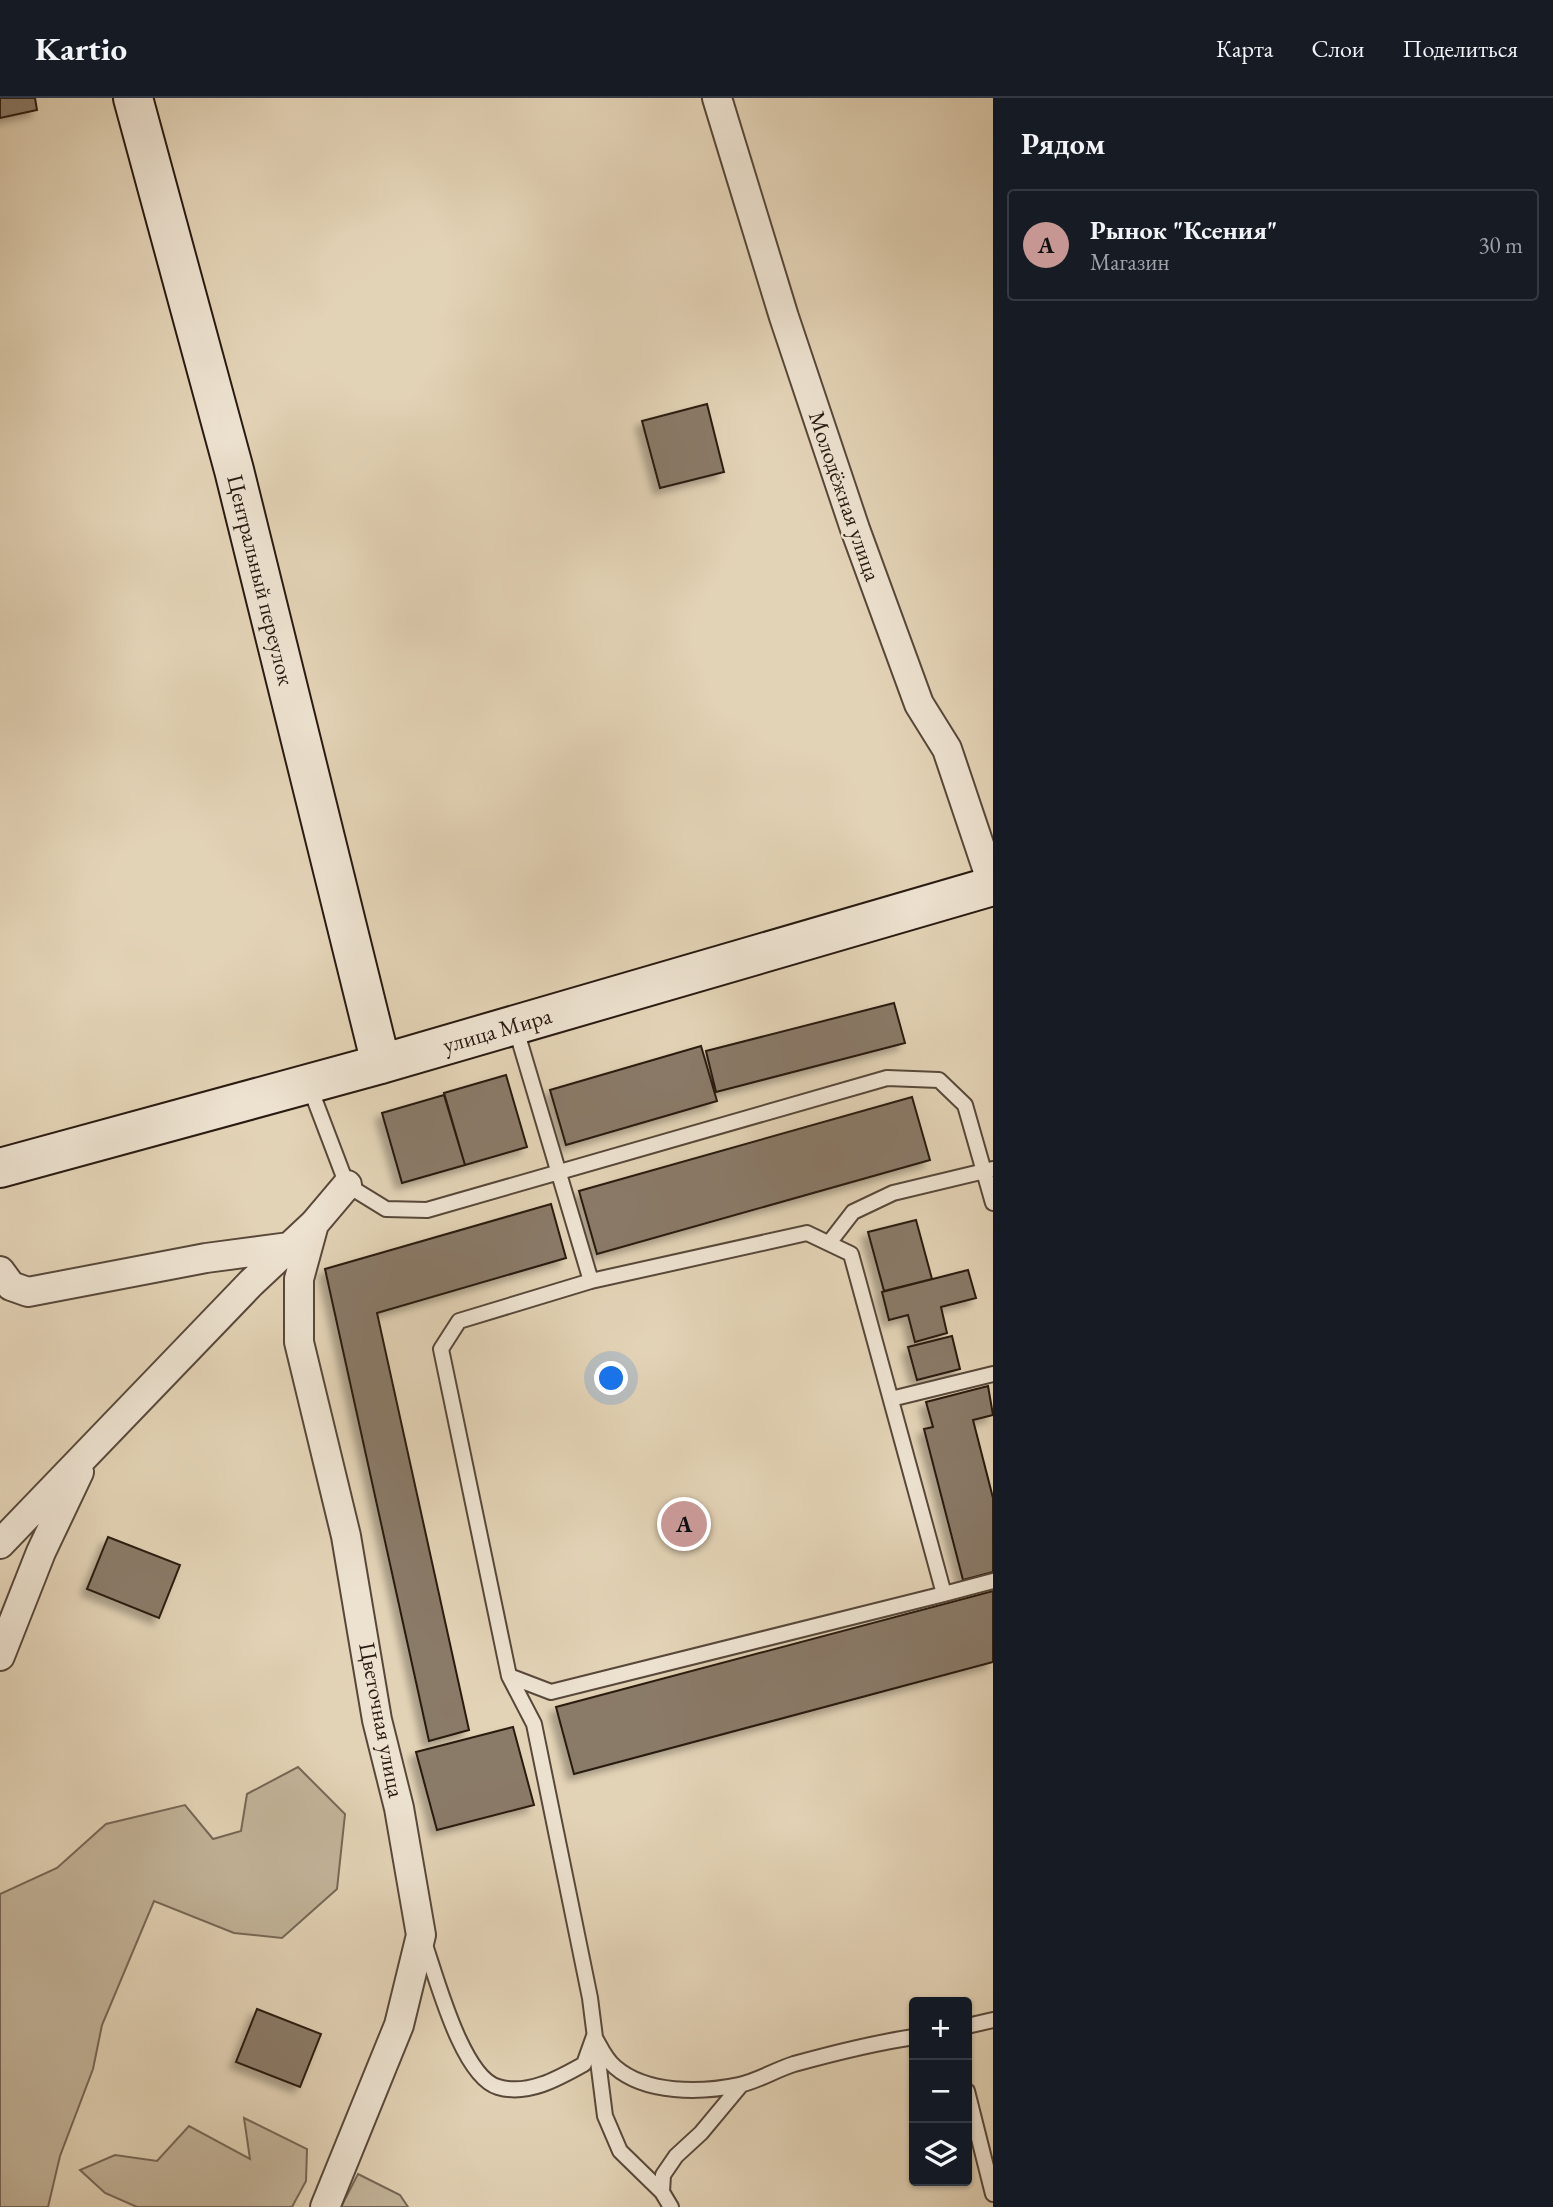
<!DOCTYPE html>
<html lang="ru">
<meta charset="utf-8">
<style>
:root{--surface:#171b24;--page:#242831;--text:#f1f3f6;--muted:#9ea1a6;--line:#363941;--accent:#c59692}
body{margin:0;font-family:"EB Garamond",serif;background:var(--page);color:var(--text)}
.controls{position:absolute;right:21px;bottom:21px;display:grid;overflow:hidden;border-radius:7px;box-shadow:0 2px 5px #0004}
.controls button{width:63px;height:63px;display:grid;place-items:center;padding:0;border:0;border-bottom:2px solid var(--line);background:var(--surface);color:var(--text);font:35px sans-serif}
.you{position:absolute;left:612px;top:1281px;width:24px;height:24px;margin:-18px;border:5px solid #fff;border-radius:50%;background:#1a73e8;box-shadow:0 0 0 10px #1a73e833}
.badge{display:grid;place-items:center;width:46px;height:46px;border-radius:50%;background:var(--accent);color:#111;font-size:23px;font-weight:700}
.pin{position:absolute;translate:-50% -50%;border:4px solid #fff;box-shadow:0 2px 7px #0006}
.list{margin:0;padding:0;list-style:none}
h2{display:flex;justify-content:space-between;align-items:center;height:91px;margin:0;padding:0 28px;font-size:30px}
h2 small{font-size:23px;font-weight:400;color:var(--muted)}
.list li{display:grid;grid-template-columns:46px 1fr auto;gap:21px;align-items:center;box-sizing:border-box;height:112px;margin:0 14px 14px;padding:0 14px;border:2px solid var(--line);border-radius:7px}
.list b{display:block;font-size:26px;white-space:nowrap}
.list p{margin:0;font-size:23px;white-space:nowrap;color:var(--muted)}
.list em{font-size:23px;font-style:normal;color:var(--muted)}
.icon{flex:none;width:38px;height:38px;fill:none;stroke:currentColor;stroke-width:2;stroke-linecap:round;stroke-linejoin:round}
.map{position:relative;flex:none;width:993px;height:2109px;overflow:hidden}
header{display:flex;align-items:center;gap:42px;box-sizing:border-box;height:98px;padding:0 35px;background:var(--surface);border-bottom:2px solid var(--line)}
header strong{font-size:33px}
nav{display:flex;gap:38px;margin-inline-start:auto;font-size:24px}
main{display:flex}
aside{flex:1;background:var(--surface)}
.map>svg:first-child{display:block}
.green{fill:#c3b49a;stroke:#766756;stroke-width:2}
.building{fill:#8a7a67;stroke:#291a11;stroke-width:2;filter:url(#shadow)}
.lines{fill:none;stroke-linecap:round;stroke-linejoin:round}
.lane-casing{stroke:#58483a;stroke-width:18}
.street-casing{stroke:#58483a;stroke-width:32}
.secondary-casing{stroke:#291a11;stroke-width:42}
.lane{stroke:#ede2d0;stroke-width:14}
.street{stroke:#ede2d0;stroke-width:28}
.secondary{stroke:#ede2d0;stroke-width:38}
.labels{text-anchor:middle;dominant-baseline:central;stroke-width:5;stroke-linejoin:round;paint-order:stroke}
.street-label{font-size:23px;fill:#291a11;stroke:#ede2d0}
</style>
<header>
<strong>Kartio</strong>
<nav><a>Карта</a><a>Слои</a><a>Поделиться</a></nav>
</header>
<main>
<div class="map">
<svg width="993" height="2109" viewBox="0 0 993 2109">
<defs>
<filter id="shadow"><feDropShadow dx="-6" dy="6" stdDeviation="3.5" flood-color="#0004"/></filter>
</defs>
<rect width="100%" height="100%" fill="#e3d3b6"/>
<filter id="stains"><feTurbulence type="fractalNoise" baseFrequency=".00286" numOctaves="4"/><feColorMatrix values="0 0 0 0 .2 0 0 0 0 .09 0 0 0 0 .02 0 0 0 .5 -.17"/></filter>
<radialGradient id="worn" r=".72"><stop offset=".6" stop-color="#630" stop-opacity="0"/><stop offset="1" stop-color="#630" stop-opacity=".3"/></radialGradient>
<!-- green -->
<path class="green" d="M298 1669 345 1716 337 1791 282 1840 234 1835 154 1803 102 1927 93 1971 60 2058 48 2109H0V1796L57 1770 106 1726 185 1707 213 1741 241 1733 247 1696Z
M244 2020 307 2051 306 2083 292 2109H137L105 2095 80 2072 115 2057 157 2063 189 2028 250 2061Z
M358 2076 400 2097 408 2109H341Z"/>
<!-- building -->
<path class="building" d="M0 0H35L37 12 0 20Z
M707 306 724 374 660 390 642 323Z
M894 905 905 945 716 994 706 953Z
M701 948 717 1003 566 1047 550 992Z
M506 977 527 1049 465 1067 444 995Z
M444 997 465 1067 402 1085 382 1015Z
M912 999 930 1062 597 1156 579 1093Z
M551 1106 566 1160 377 1215 469 1632 429 1643 325 1171Z
M916 1122 932 1181 884 1193 868 1134Z
M968 1172 976 1200 941 1209 947 1235 915 1244 908 1217 889 1222 882 1194Z
M952 1238 960 1271 917 1282 908 1249Z
M988 1288 993 1317 973 1322 993 1400V1474L963 1482 924 1331 933 1329 926 1304Z
M108 1439 180 1467 159 1520 87 1491Z
M993 1493V1564L574 1676 556 1609Z
M513 1629 534 1707 437 1732 416 1654Z
M257 1911 321 1936 300 1989 236 1964Z"/>
<g class="lines">
<!-- lane casing -->
<g class="lane-casing">
<path id="lane" d="M515 928 591 1183
M309 987 347 1087 386 1111 427 1112 887 980 939 982 965 1007 993 1105
M829 1145 853 1114 893 1095 993 1071
M891 1301 993 1276
M944 1496 851 1156 807 1135 591 1183 459 1223 441 1251 509 1578 551 1594 944 1496 993 1483
M509 1578 534 1626 590 1900 605 2018 620 2053 662 2094 671 2109
M424 1844C436 1878 462 1979 498 1989 528 1998 559 1980 584 1966L594 1938C600 1948 605 1961 615 1969 646 1996 701 1995 739 1987 758 1983 775 1972 794 1966 834 1955 873 1945 914 1939
M967 1928 993 1922
M967 1993 993 2096
M662 2094 663 2077 676 2058 701 2035 741 1987"/>
</g>
<!-- street casing -->
<g class="street-casing">
<path id="street" d="M717 0 784 219 855 431 919 606 947 651 993 788
M314 1126 299 1181V1244L346 1438 377 1622 399 1710 421 1837 399 1927 325 2109
M0 1173 11 1188 28 1194 206 1160 289 1149
M0 1446 251 1185 314 1126 347 1087
M0 1558 41 1454 79 1374"/>
</g>
<!-- secondary casing -->
<g class="secondary-casing">
<path id="secondary" d="M133 0 234 372 381 966
M0 1070 381 966 993 788"/>
</g>
<!-- lane -->
<use href="#lane" class="lane"/>
<!-- street -->
<use href="#street" class="street"/>
<!-- secondary -->
<use href="#secondary" class="secondary"/>
</g>
<g class="labels">
<!-- street labels -->
<g class="street-label">
<text transform="translate(845 398) rotate(71)">Молодёжная улица</text>
<text transform="translate(261 482) rotate(76)">Центральный переулок</text>
<text transform="translate(497 932) rotate(-16)">улица Мира</text>
<text transform="translate(382 1622) rotate(79)">Цветочная улица</text>
</g>
</g>
<rect width="100%" height="100%" filter="url(#stains)"/>
<rect width="100%" height="100%" fill="url(#worn)"/>
</svg>
<div class="controls">
<button>+</button>
<button>−</button>
<button><svg class="icon" aria-label="layers" viewBox="0 0 24 24"><path d="M12 4l9 5-9 5-9-5zM3 14l9 5 9-5"/></svg></button>
</div>
<div class="you"></div>
<div class="pin badge" style="left:684px;top:1426px">A</div>
</div>
<aside>
<h2>Рядом<small></small></h2>
<ul class="list">
<li><span class="badge">A</span><div><b>Рынок &quot;Ксения&quot;</b><p>Магазин</p></div><em>30 m</em></li>
</ul>
</aside>
</main>
